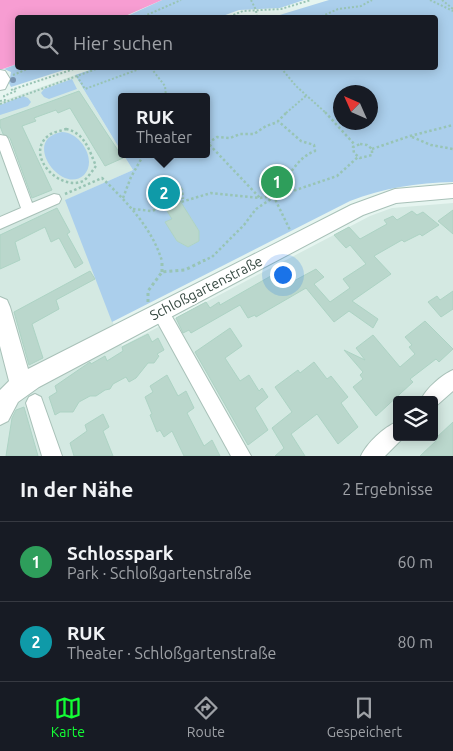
<!DOCTYPE html>
<html lang="de">
<meta charset="utf-8">
<style>
:root{--surface:#171b24;--page:#20242c;--text:#f1f3f6;--muted:#9ea1a6;--line:#363941;--accent:#13ff35}
body{margin:0;font-family:Ubuntu,sans-serif;background:var(--page);color:var(--text)}
.controls{position:absolute;right:15px;bottom:15px;display:grid;overflow:hidden;border-radius:5px;box-shadow:0 2px 12px #0003}
.controls button{width:45px;height:45px;display:grid;place-items:center;padding:0;border:0;border-bottom:1px solid var(--line);background:var(--surface);color:var(--text);font:25px sans-serif}
.compass{position:absolute;left:333px;top:85px;width:45px;height:45px;border-radius:50%;background:var(--surface);box-shadow:0 2px 12px #0003;rotate:315deg}
.you{position:absolute;left:282px;top:274px;width:18px;height:18px;margin:-12px;border:4px solid #fff;border-radius:50%;background:#1a73e8;box-shadow:0 0 0 8px #1a73e833}
.badge{display:grid;place-items:center;width:32px;height:32px;border-radius:50%;background:var(--accent);color:#fff;font-size:16px;font-weight:700}
.pin{position:absolute;translate:-50% -50%;border:2px solid #fff;box-shadow:0 1px 5px #0006}
.popup{position:absolute;left:118px;top:93px;width:92px;height:65px;box-sizing:border-box;display:grid;place-content:center;border-radius:5px;background:var(--surface);filter:drop-shadow(0 1px 4px #0005);font-size:16px;white-space:nowrap;color:var(--muted)}
.popup b{font-size:19px;color:var(--text)}
.popup::after{content:'';position:absolute;left:50%;top:100%;margin-left:-10px;border:10px solid transparent;border-top-color:var(--surface)}
.list{margin:0;padding:0;list-style:none}
h2{display:flex;justify-content:space-between;align-items:center;height:65px;margin:0;padding:0 20px;font-size:21px}
h2 small{font-size:16px;font-weight:400;color:var(--muted)}
.list li{display:grid;grid-template-columns:32px 1fr auto;gap:15px;align-items:center;box-sizing:border-box;height:80px;padding:0 20px;border-top:1px solid var(--line)}
.list b{display:block;font-size:19px;white-space:nowrap}
.list p{margin:0;font-size:16px;white-space:nowrap;color:var(--muted)}
.list em{font-size:16px;font-style:normal;color:var(--muted)}
.icon{flex:none;width:28px;height:28px;fill:none;stroke:currentColor;stroke-width:2;stroke-linecap:round;stroke-linejoin:round}
.map{position:relative;flex:none;width:453px;height:456px;overflow:hidden}
.search{position:absolute;background:var(--surface);box-shadow:0 2px 12px #0003;left:15px;right:15px;top:15px;height:55px;display:flex;align-items:center;gap:12px;box-sizing:border-box;padding:0 18px;border-radius:5px;color:var(--muted);font-size:19px}
.sheet{height:225px;background:var(--surface)}
nav{display:flex;justify-content:space-around;align-items:center;box-sizing:border-box;height:70px;border-top:1px solid var(--line);background:var(--surface);font-size:14px;color:var(--muted)}
nav a{display:grid;justify-items:center;gap:2px}
nav .on{color:var(--accent)}
.map>svg:first-child{display:block}
.residential{fill:#d4e9e2;fill-rule:evenodd}
.green{fill:#abcfec;fill-rule:evenodd}
.water{fill:#f79dd2}
.building{fill:#bad7cc;stroke:#add3c4}
.lines{fill:none;stroke-linecap:round;stroke-linejoin:round}
.minor-casing{stroke:#a8c1b8;stroke-width:2}
.tertiary-casing{stroke:#a8c1b8;stroke-width:2}
.path-far2{stroke:#98c4b4;stroke-width:2;stroke-dasharray:2 2;stroke-linecap:butt}
.path-far1{stroke:#98c4b4;stroke-width:2.5;stroke-dasharray:2.5 2.5;stroke-linecap:butt}
.path{stroke:#98c4b4;stroke-width:3;stroke-dasharray:3 3;stroke-linecap:butt}
.minor{fill:#fff;fill-rule:evenodd}
.tertiary{fill:#fff;fill-rule:evenodd}
.tree{fill:#7a95b2}
.labels{text-anchor:middle;dominant-baseline:central;stroke-width:4;stroke-linejoin:round;paint-order:stroke}
.street-label{font-size:14px;fill:#354840;stroke:#fff}
</style>
<div class="map">
<svg width="453" height="456" viewBox="0 0 453 456">
<rect width="100%" height="100%" fill="#e6f5f0"/>
<!-- residential -->
<path class="residential" d="M75 75 121 151V154H123L133 170 66 200 122 346 370 216 392 208 453 203V456H0V102ZM397 400H434V437H397Z"/>
<!-- green -->
<path class="green" d="M162 0H304L280 8 239 10 220 17 123 18Z
M329 0H453V182C417 183 383 188 350 201L112 322 65 200 133 170 123 154H206V97H121V151L75 75 96 68H436V18L273 17ZM340 92H370V122H340ZM175 187 179 195 154 203 151 195ZM187 212 199 231V241L188 247 177 241 166 222Z
M17 64 18 68H70L11 87 9 83 11 72 4 69Z
M72 79 77 89 49 99 44 97 41 93 44 89Z
M23 96 28 98 31 102 28 106 0 115V105Z
M62 132C80 132 98 160 84 175 62 196 20 139 62 132Z"/>
<!-- water -->
<path class="water" d="M0 0H162L123 17 18 18 17 64 0 70Z"/>
<!-- building -->
<path class="building" d="M79 91 123 158 105 166 70 108 58 113 56 110 34 118 36 121 22 126 52 190 32 198 10 138 3 134 0 126V120Z
M175 186 179 196H177L199 231V241L188 247 177 241 165 222 172 219 161 201 154 204 151 195Z
M57 208 70 232 67 234 83 263 75 268 59 238 51 242 45 227 15 242 20 260 0 269V235Z
M453 210V234L438 221Z
M412 211 417 215 423 212 439 225 422 236 420 234 404 242 402 240 374 256 391 274 352 301 378 319 373 328 349 311 334 322 306 288 256 317 255 315 248 318 240 305 191 333 189 330 183 333 176 318 206 302 210 308 219 302 220 305 283 269 292 282 316 269 324 277 314 284 330 302 350 288 343 279 366 264 350 245 346 248 334 235 349 227 360 239 387 224 384 220 393 216 397 220Z
M90 271 95 279 56 300 59 309 32 324 43 358 29 365 14 312Z
M453 291V309L441 317 428 302 437 296 440 300Z
M425 321 453 349 439 362 436 359 410 379 413 382 376 416 353 387 363 379 360 375 363 372 344 350 365 360 356 348 373 335 400 367 415 354 409 347 412 345 405 337Z
M230 328 242 346 225 358 240 381 249 375 259 391 262 388 268 397 255 408 268 430 248 445 195 352Z
M148 334 152 342 158 338 164 350 157 354 159 356 154 363H148L136 378 129 382 126 377 113 384 110 389 105 390 96 396H90L79 402 73 412H60L55 415 49 397 57 392 55 386 90 362 91 364 105 356 107 361 123 351 122 347Z
M314 362 327 379 331 376 348 397 341 403 358 427 338 444 317 414 291 434 305 456H275L284 448 272 428 292 412 275 387 298 370 300 373Z
M167 375 178 396 186 391 194 408 187 413 204 446 212 440 220 456H184L172 431 164 437 160 430 157 432 150 415 152 414 145 397 153 392 150 386Z
M24 407 38 456H6L12 418 16 410Z
M103 414 109 427 103 431 113 456H74L70 443 87 431 85 425Z
M453 422V456H420L437 440 436 438Z"/>
<g class="lines">
<!-- minor casing -->
<g class="minor-casing">
<path id="minor" d="M0 135 6 136 8 139 32 203 54 194 59 195 61 199 59 203 0 229V217L21 208 0 150Z
M160 303 166 306 251 456H231L154 316 152 311 154 306Z
M453 370V391L436 406 434 407V400H421C426 388 442 375 453 370Z
M35 394 41 397 62 456H42L26 403 29 397Z
M397 422V437H404L385 456H361C367 443 384 427 397 422Z"/>
</g>
<!-- tertiary casing -->
<g class="tertiary-casing">
<path id="tertiary" d="M0 70 5 71 10 79 5 89 0 90Z
M453 184V198L396 203 363 215 39 387 18 402 8 421 0 425V390L9 381 0 346V297L7 300 10 307 28 369 351 205 395 189Z"/>
</g>
<!-- path-far2 -->
<path class="path-far2" d="M251 0 256 10 257 18
M430 0 453 11
M442 0 453 9
M140 18 181 0
M226 18 243 11 281 9 311 0
M243 18H248
M318 18 338 9 361 6 372 0
M151 68 165 86 166 97
M281 68 296 86 326 113
M13 75 30 68
M77 76 85 89 142 68
M11 90 77 68
M0 101 5 100 4 96 16 91 14 89
M0 104 99 68
M286 113 307 95"/>
<!-- path-far1 -->
<path class="path-far1" d="M325 112 355 145
M66 129C85 133 89 150 96 166 92 171 88 178 83 181 60 192 24 155 48 136 52 132 61 131 66 129Z
M412 137 431 145 453 149
M206 141 260 198
M208 143 217 137 230 138 240 134H254L266 126 278 122
M360 144 367 145 372 149V155L360 158 354 153 353 147Z
M372 149 410 136 453 125
M162 189 171 181H175L182 190 183 199
M65 194 102 178C127 202 152 228 162 261
M269 197C273 186 281 184 288 176 296 165 302 156 315 151L314 145 301 141 278 121 287 112
M123 198 131 177 144 154
M133 209 151 211 211 193 260 198 284 194 337 176 358 157
M203 261 212 257 244 225 256 209 274 197 290 230"/>
<!-- path -->
<path class="path" d="M162 272V260
M148 302V291L162 272 185 270 205 260"/>
<!-- minor -->
<use href="#minor" class="minor"/>
<!-- tertiary -->
<use href="#tertiary" class="tertiary"/>
</g>
<!-- trees -->
<circle class="tree" cx="13" cy="80" r="3"/>
<g class="labels">
<!-- street labels -->
<g class="street-label">
<text transform="translate(206 288) rotate(-27)">Schloßgartenstraße</text>
</g>
</g>
</svg>
<div class="controls">
<button><svg class="icon" aria-label="layers" viewBox="0 0 24 24"><path d="M12 4l9 5-9 5-9-5zM3 14l9 5 9-5"/></svg></button>
</div>
<svg class="compass" viewBox="-18 -18 36 36"><path d="M0-13l5 13h-10z" fill="#e53935"/><path d="M0 13l5-13h-10z" fill="#9ea1a6"/></svg>
<div class="you"></div>
<div class="pin badge" style="left:277px;top:182px;background:#2e9e5b">1</div>
<div class="pin badge" style="left:164px;top:193px;background:#0f9aa8">2</div>
<div class="popup"><b>RUK</b>Theater</div>
<div class="search"><svg class="icon" aria-label="search" viewBox="0 0 24 24"><circle cx="10" cy="10" r="6"/><path d="M15 15l6 6"/></svg>Hier suchen</div>
</div>
<section class="sheet">
<h2>In der Nähe<small>2 Ergebnisse</small></h2>
<ul class="list">
<li><span class="badge" style="background:#2e9e5b">1</span><div><b>Schlosspark</b><p>Park · Schloßgartenstraße</p></div><em>60 m</em></li>
<li><span class="badge" style="background:#0f9aa8">2</span><div><b>RUK</b><p>Theater · Schloßgartenstraße</p></div><em>80 m</em></li>
</ul>
</section>
<nav>
<a class="on"><svg class="icon" aria-label="map" viewBox="0 0 24 24"><path d="M3 6l6-2 6 2 6-2v14l-6 2-6-2-6 2zM9 4v14M15 6v14"/></svg>Karte</a>
<a><svg class="icon" aria-label="directions" viewBox="0 0 24 24"><path d="M12 3l9 9-9 9-9-9zM9 14v-3h6M13 9l2 2-2 2"/></svg>Route</a>
<a><svg class="icon" aria-label="saved" viewBox="0 0 24 24"><path d="M7 4h10v16l-5-4-5 4z"/></svg>Gespeichert</a>
</nav>
